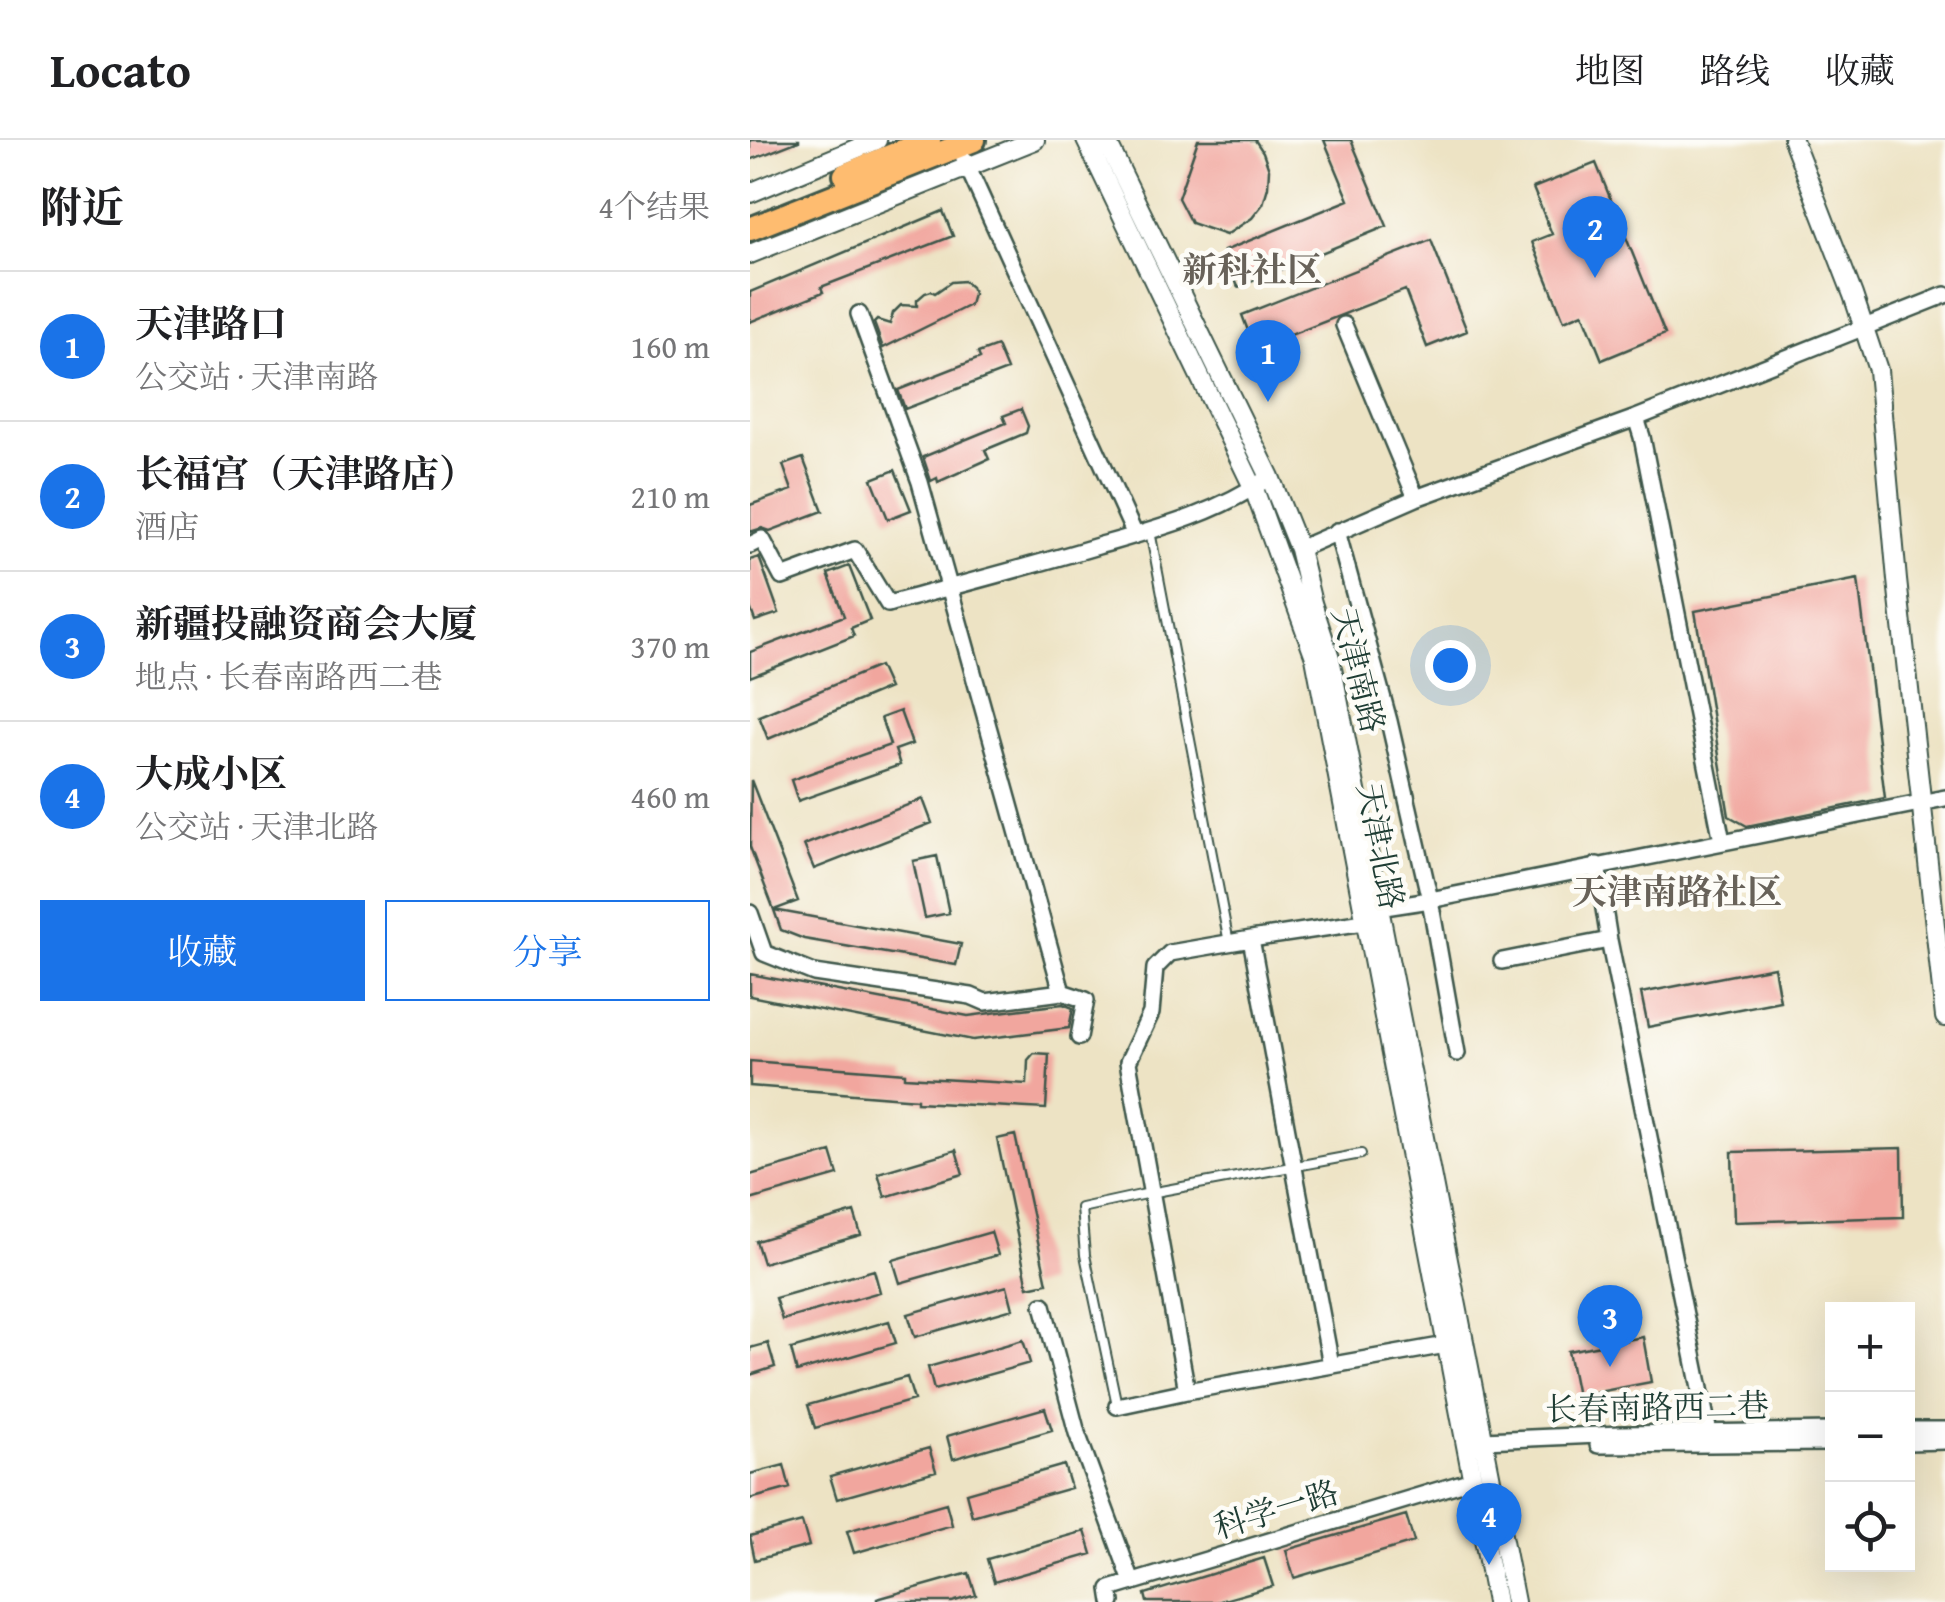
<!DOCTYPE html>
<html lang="zh">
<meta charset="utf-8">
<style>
:root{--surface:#fff;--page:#f2f2f2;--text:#202124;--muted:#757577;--line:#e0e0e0;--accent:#1a73e8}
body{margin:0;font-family:"Gentium Book Plus","Noto Serif SC",serif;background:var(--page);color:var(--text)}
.controls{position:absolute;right:30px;bottom:30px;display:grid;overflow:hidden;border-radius:0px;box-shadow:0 10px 40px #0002}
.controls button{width:90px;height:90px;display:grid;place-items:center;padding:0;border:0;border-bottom:2px solid var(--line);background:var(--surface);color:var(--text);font:50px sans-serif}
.you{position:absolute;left:700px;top:525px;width:35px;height:35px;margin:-25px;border:8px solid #fff;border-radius:50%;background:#1a73e8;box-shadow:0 0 0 15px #1a73e833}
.badge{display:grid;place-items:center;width:65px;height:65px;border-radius:50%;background:var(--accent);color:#fff;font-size:32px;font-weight:700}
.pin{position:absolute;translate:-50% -82px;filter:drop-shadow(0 2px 5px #0008)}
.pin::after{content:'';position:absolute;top:52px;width:35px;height:30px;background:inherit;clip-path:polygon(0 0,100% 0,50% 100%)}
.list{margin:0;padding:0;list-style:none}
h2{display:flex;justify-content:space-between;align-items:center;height:130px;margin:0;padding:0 40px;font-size:42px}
h2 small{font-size:32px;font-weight:400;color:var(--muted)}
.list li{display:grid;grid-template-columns:65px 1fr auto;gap:30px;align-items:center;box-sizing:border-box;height:150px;padding:0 40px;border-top:2px solid var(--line)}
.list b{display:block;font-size:38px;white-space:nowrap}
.list p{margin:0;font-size:32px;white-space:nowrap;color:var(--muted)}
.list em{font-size:32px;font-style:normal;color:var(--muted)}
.actions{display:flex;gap:20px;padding:30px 40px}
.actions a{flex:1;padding:22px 0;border:2px solid var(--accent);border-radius:0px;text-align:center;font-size:35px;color:var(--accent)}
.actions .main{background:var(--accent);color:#fff}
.icon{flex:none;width:55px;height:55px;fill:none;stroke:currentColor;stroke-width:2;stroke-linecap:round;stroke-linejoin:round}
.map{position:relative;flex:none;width:1195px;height:1462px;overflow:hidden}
header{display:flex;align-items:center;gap:60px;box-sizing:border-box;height:140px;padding:0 50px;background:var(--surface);border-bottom:2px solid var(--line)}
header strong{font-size:48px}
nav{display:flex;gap:55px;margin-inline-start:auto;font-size:35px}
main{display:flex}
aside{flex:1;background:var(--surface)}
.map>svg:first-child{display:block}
.building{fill:#f1a69e}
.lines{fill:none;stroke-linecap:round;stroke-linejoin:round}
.service-casing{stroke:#3e564a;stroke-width:12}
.minor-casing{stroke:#3e564a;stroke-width:20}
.tertiary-casing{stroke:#3e564a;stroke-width:22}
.primary-casing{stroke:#3e564a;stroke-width:28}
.service{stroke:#fff;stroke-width:8}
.minor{stroke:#fff;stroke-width:15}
.tertiary{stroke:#fff;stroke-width:18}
.primary{stroke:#febc70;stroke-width:22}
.labels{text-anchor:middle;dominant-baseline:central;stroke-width:9;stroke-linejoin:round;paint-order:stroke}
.street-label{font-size:32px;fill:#1f3d34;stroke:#fdfcf7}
.neighbourhood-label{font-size:35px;font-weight:bold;fill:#686259;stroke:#fdfcf7}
</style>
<header>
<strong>Locato</strong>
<nav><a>地图</a><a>路线</a><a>收藏</a></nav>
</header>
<main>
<aside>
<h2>附近<small>4个结果</small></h2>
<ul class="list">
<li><span class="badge">1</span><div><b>天津路口</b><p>公交站 · 天津南路</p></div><em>160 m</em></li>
<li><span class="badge">2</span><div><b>长福宫（天津路店）</b><p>酒店</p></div><em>210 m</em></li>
<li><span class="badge">3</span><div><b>新疆投融资商会大厦</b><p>地点 · 长春南路西二巷</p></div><em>370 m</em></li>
<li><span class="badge">4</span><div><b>大成小区</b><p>公交站 · 天津北路</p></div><em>460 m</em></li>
</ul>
<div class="actions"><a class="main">收藏</a><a>分享</a></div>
</aside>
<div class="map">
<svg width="1195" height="1462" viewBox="0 0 1195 1462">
<rect width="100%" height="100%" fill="#fdfcf7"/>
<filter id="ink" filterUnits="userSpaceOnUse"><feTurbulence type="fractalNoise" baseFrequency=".01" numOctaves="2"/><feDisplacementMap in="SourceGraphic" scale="20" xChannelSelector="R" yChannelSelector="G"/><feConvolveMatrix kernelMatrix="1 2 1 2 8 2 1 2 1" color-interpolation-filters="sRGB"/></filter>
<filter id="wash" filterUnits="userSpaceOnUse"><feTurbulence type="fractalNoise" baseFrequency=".0048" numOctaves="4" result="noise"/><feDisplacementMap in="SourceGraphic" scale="40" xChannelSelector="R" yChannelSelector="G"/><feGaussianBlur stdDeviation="2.25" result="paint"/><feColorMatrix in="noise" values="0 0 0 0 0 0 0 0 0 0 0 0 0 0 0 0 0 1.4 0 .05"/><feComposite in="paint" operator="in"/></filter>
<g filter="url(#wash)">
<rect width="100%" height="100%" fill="#ede3c4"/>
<g id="blocks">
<!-- building -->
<path class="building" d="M0 0H49V1L0 20Z
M448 0H505L513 12 519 29 518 47 513 64 502 78 476 95 441 83 428 58Z
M574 0H601L637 86 488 147 474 111 599 60Z
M846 23 915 194 852 220 833 173 814 181 782 102 802 94 783 48Z
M193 71 203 96 71 147 73 152 0 182V152Z
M681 100 717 191 677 207 655 150 505 209 492 175Z
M214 141 221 147 223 154 220 165 133 208 124 183 127 180 140 184 143 173 151 165 167 166V160L175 153 181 151 185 153 201 142Z
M247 206 257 230 155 269 148 250 230 218 228 213Z
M271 269 278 286 276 293 235 310 239 319 188 342 187 338 181 341 173 317 256 283 253 276Z
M53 318 73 371 20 391 12 388 0 392V365L42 350 33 325Z
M145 330 161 370 138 379 122 339Z
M9 417 29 473 5 481 0 467V420Z
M99 426 120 480 101 488 104 496 0 537V512L94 476 78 434Z
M1108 439 1135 658 997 686 979 676 945 471Z
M129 526 139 548 18 599 9 576Z
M150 571 162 604 145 610 150 625 48 661 41 640 140 605 131 578Z
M1 640 48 761 24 770 0 707Z
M173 659 182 683 64 729 54 705Z
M187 716 199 773 175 778 163 721Z
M24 770 211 804 206 825 54 799 31 790Z
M1024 827 1030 861 898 887 891 853Z
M0 834 218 876 313 864 323 868 319 888 223 900 0 856Z
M284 913 299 914 296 969 167 962V959L0 946V921L155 933V937L277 944 278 920Z
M265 995 297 1143 278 1147 247 999Z
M1152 1008 1153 1077 984 1082 982 1012Z
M206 1010 213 1034 135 1057 128 1033Z
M81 1012 88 1035 0 1060V1035Z
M104 1072 111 1095 13 1123 6 1101Z
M241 1092 248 1115 150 1143 143 1120Z
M124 1130 130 1152 32 1180 25 1158Z
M257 1146 263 1169 165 1197 158 1174Z
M139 1181 146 1203 47 1232 41 1209Z
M893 1197 901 1242 827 1256 818 1211Z
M273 1200 280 1223 184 1250 178 1227Z
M18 1203 25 1227 0 1235V1208Z
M157 1237 164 1260 65 1288 58 1265Z
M295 1268 302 1290 203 1319 197 1296Z
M179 1308 186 1331 87 1359 80 1336Z
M34 1325 40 1348 0 1359V1334Z
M314 1325 321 1348 222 1376 216 1353Z
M196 1363 202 1385 104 1413 97 1391Z
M656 1375 664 1402 544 1438 536 1410Z
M52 1382 59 1406 5 1420 0 1396Z
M335 1391 342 1414 244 1442 237 1419Z
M514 1418 523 1446 467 1462H397L395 1454Z
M219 1433 226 1455 202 1462H127V1459Z"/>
</g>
</g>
<g filter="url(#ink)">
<use href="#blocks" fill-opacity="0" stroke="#3e564a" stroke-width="2.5"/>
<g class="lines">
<!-- service casing -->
<g class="service-casing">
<path id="service" d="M400 391 479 803
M367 1265 335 1115 331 1068 400 1053 611 1014"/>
</g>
<!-- minor casing -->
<g class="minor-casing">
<path id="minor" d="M214 19 385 395
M109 174 170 342 312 852
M594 185 666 358
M886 278 892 297 972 701
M587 391 639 581 680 760 707 913
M0 405 12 399 32 437 105 410 138 464C208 445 278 427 348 406 411 388 465 374 520 337
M549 409 666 358 886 278 1195 155
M847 725 859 800 959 1293
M628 768 680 760 1195 658
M0 773 14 813 64 833 221 856 235 862 312 852 336 860 329 897
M752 821 859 800
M293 1165 327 1293 382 1442
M581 1225 501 799 614 782
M437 1251 378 922 401 873 405 828 420 813 501 799
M367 1266 437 1251 696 1205
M1158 1290H1195
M733 1300 871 1294 1082 1291
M1158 1302 1195 1301
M848 1305 1082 1303
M362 1462 360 1449 722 1340"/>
</g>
<!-- tertiary casing -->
<g class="tertiary-casing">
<path id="tertiary" d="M336 0 504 349 565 517 746 1462
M356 0 520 337 549 409 562 463 580 518 765 1462
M1043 0 1103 155 1128 230 1147 440 1195 877
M0 53 127 0
M0 114 285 0"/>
</g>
<!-- primary casing -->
<g class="primary-casing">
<path id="primary" d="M95 35 179 0
M0 89 224 0"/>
</g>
<!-- service -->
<use href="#service" class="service"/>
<!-- minor -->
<use href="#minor" class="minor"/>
<!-- tertiary -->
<use href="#tertiary" class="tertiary"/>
<!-- primary -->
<use href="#primary" class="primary"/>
</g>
</g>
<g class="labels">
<!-- street labels -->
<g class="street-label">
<text transform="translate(609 530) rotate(76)">天津南路</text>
<text transform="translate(631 706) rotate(79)">天津北路</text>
<text transform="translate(907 1267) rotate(-1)">长春南路西二巷</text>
<text transform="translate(526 1369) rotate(-17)">科学一路</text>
</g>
<!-- neighbourhood labels -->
<g class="neighbourhood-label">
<text x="502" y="129">新科社区</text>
<text x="927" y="751">天津南路社区</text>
</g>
</g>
</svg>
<div class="controls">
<button>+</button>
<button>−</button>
<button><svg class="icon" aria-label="locate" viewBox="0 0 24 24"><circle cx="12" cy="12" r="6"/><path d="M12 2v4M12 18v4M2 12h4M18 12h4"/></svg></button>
</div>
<div class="you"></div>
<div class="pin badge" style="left:518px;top:262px">1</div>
<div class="pin badge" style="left:845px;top:138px">2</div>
<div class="pin badge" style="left:860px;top:1227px">3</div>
<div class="pin badge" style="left:739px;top:1425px">4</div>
</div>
</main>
